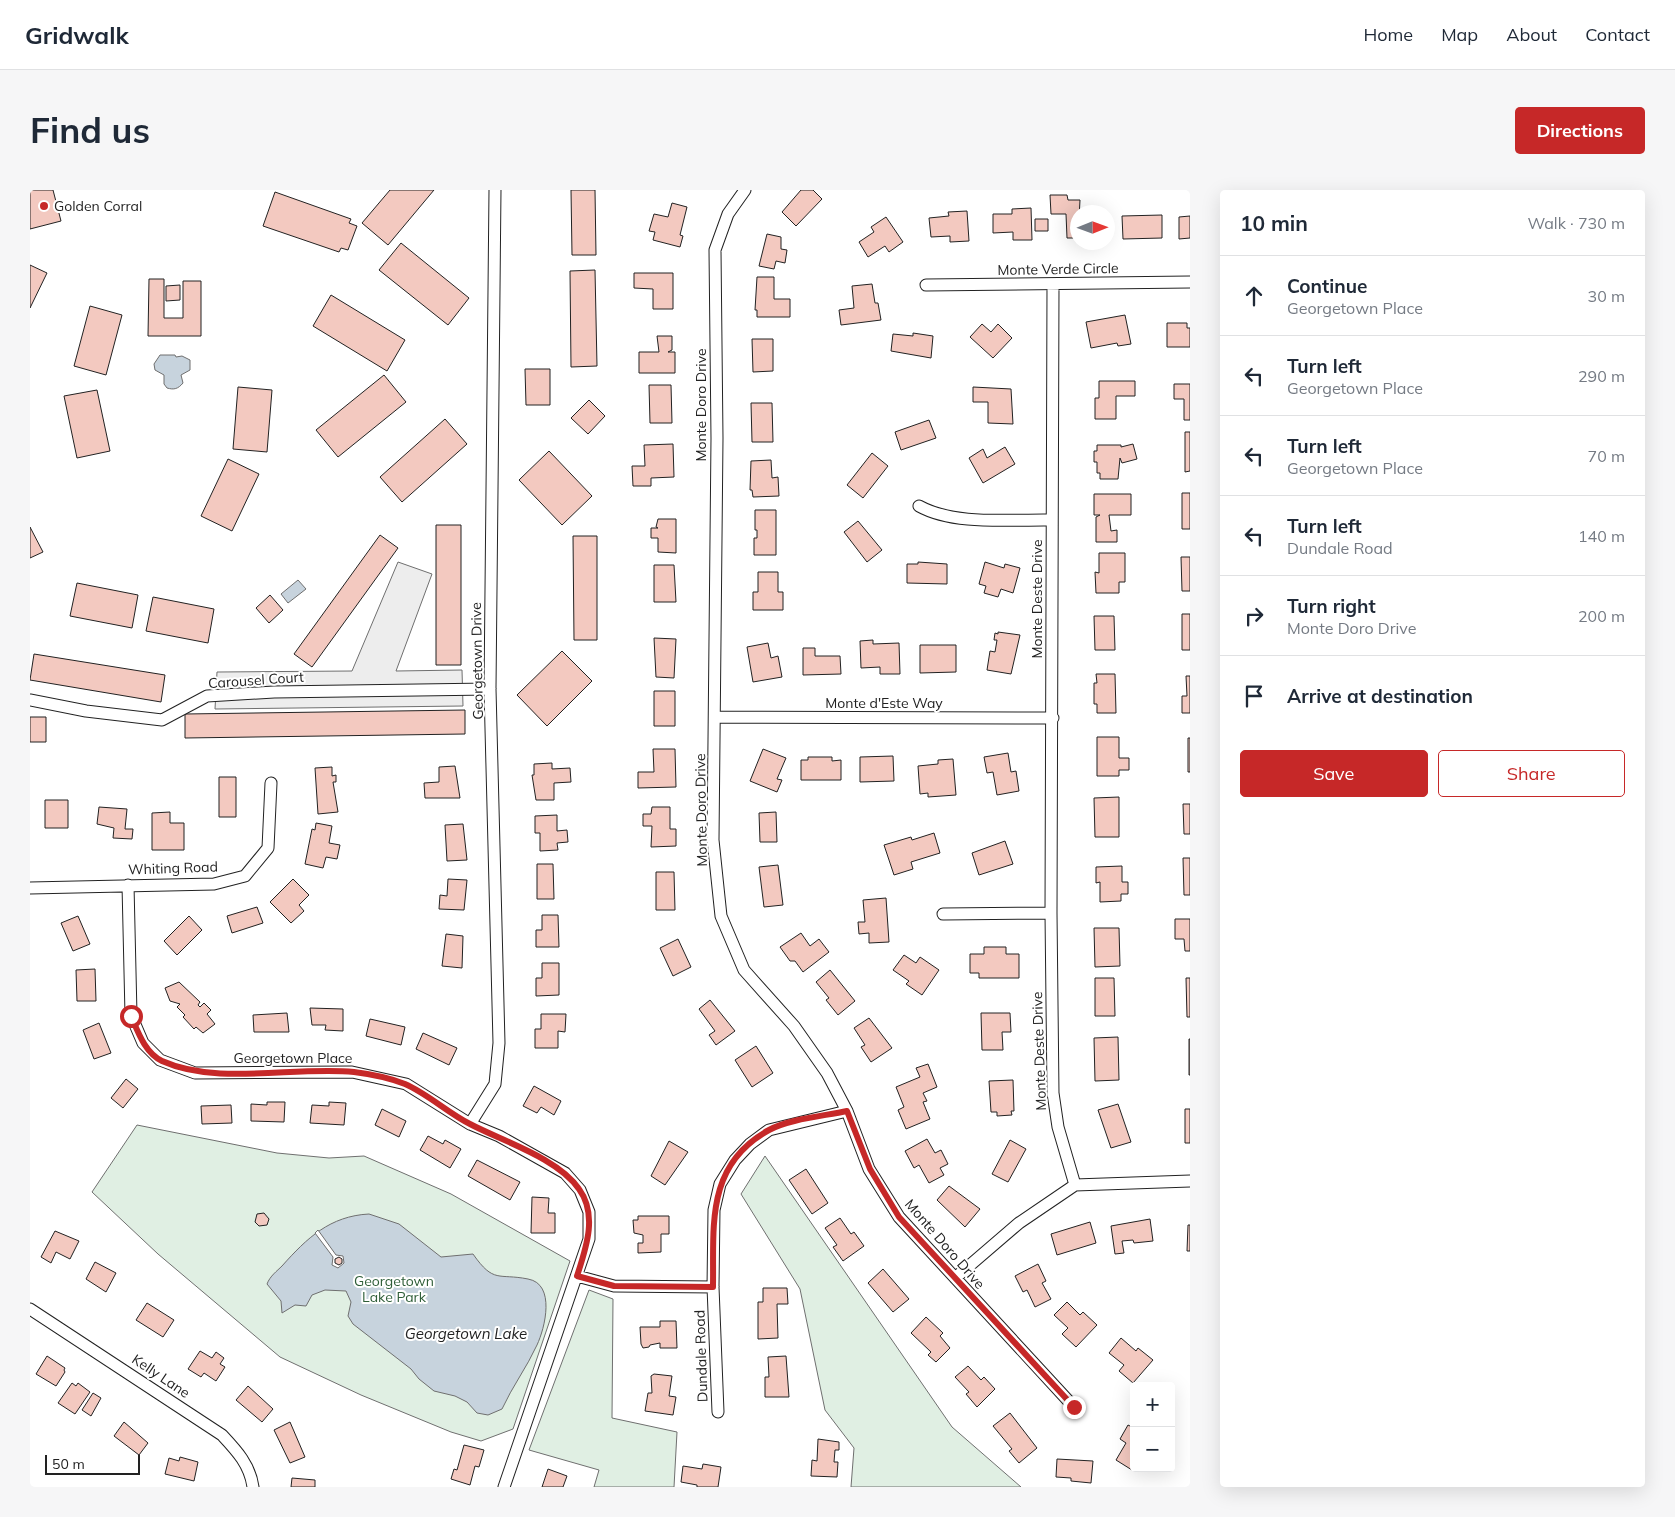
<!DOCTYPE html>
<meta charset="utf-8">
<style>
:root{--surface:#fff;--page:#f6f6f7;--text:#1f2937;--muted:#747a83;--line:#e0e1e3;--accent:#c62828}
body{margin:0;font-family:Mulish,sans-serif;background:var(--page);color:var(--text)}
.controls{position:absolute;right:15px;bottom:15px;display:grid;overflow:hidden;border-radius:5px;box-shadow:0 5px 20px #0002}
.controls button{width:45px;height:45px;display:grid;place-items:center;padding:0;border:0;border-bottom:1px solid var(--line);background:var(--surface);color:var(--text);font:25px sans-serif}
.compass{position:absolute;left:1040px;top:15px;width:45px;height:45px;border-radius:50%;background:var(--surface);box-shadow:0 5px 20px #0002;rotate:89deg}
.scale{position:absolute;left:15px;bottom:12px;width:95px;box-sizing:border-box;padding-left:5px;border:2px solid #222;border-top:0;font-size:14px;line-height:18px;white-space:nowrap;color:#222;-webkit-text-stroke:4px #fff;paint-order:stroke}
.stop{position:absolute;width:15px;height:15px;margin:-11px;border:4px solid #c62828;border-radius:50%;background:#fff}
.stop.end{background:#c62828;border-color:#fff;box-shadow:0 1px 5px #0008}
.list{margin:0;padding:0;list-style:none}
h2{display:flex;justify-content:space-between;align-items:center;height:65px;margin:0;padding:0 20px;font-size:21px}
h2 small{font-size:16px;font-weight:400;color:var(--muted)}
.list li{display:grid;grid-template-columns:32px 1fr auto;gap:15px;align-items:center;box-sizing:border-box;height:80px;padding:0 20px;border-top:1px solid var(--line)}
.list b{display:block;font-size:19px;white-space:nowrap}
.list p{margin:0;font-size:16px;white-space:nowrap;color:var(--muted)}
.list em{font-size:16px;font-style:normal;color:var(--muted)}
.actions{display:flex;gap:10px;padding:15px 20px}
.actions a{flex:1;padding:11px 0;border:1px solid var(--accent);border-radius:5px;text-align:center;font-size:18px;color:var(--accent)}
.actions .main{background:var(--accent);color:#fff}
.icon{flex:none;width:28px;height:28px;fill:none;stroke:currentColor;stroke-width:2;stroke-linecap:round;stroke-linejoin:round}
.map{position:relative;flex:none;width:1160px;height:1297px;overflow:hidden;border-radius:5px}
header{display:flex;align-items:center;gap:30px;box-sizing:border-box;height:70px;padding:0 25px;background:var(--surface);border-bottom:1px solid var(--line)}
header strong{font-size:24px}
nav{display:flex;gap:28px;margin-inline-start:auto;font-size:18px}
.intro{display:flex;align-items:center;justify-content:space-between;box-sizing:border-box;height:120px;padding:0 30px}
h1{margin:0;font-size:35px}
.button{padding:12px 22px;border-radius:5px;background:var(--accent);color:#fff;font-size:18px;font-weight:700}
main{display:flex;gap:30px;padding:0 30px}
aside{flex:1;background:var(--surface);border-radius:5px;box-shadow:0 5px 20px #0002}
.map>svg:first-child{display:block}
.green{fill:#e0efe3;stroke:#6f6f6f}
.parking{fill:#ededed;stroke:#6f6f6f}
.water{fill:#c7d3dd;stroke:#6f6f6f}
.pier{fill:#fff;stroke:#6f6f6f}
.building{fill:#f3c9c0;stroke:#222}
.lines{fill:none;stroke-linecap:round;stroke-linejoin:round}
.minor-casing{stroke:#222;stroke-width:13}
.minor{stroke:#fff;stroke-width:11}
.route{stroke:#c62828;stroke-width:6}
.poi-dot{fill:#c62828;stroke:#fff;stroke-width:2}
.labels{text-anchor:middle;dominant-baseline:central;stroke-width:4;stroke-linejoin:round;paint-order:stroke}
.poi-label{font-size:14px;fill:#222;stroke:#fff;text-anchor:start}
.street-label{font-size:14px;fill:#222;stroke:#fff}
.park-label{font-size:14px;fill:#2f5e38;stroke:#fff}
.water-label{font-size:15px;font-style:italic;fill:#222;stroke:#fff}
</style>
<header>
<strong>Gridwalk</strong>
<nav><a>Home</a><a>Map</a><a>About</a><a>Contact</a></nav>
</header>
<div class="intro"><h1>Find us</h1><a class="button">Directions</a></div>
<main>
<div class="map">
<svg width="1160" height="1297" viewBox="0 0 1160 1297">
<rect width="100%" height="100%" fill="#fff"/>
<!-- green -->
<path class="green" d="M107 935 247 963 299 968 334 966 421 1004 540 1071 483 1239 451 1251 421 1242 331 1205 250 1167 128 1064 62 1002Z
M735 966 922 1237 991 1297H821L824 1258 795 1220 770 1099 711 1004Z
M559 1100 583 1109 582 1228 647 1242 644 1297H564L569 1280 499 1260Z"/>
<!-- parking -->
<path class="parking" d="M368 372 402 384 366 481 432 480 433 516 185 519 187 482 322 481Z"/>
<!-- water -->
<path class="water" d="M130 165H145L146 167 152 166 160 170V180L151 185 153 193C148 199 144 200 137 198L134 194V185L125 180 124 174Z
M268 390 276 399 258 413 251 404Z
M339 1024 369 1034 411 1067 443 1064C464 1094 468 1083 498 1089 526 1094 515 1138 507 1155 497 1177 482 1197 472 1219L458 1225 447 1223 437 1212 425 1206 404 1201 389 1189 381 1179 323 1134 318 1126 321 1112 316 1101 295 1100 282 1105 276 1116 265 1115 252 1123 251 1111 237 1094C240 1086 247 1081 252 1076 277 1048 300 1026 339 1024Z"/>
<!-- pier -->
<path class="pier" d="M288 1040 306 1065 313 1066 314 1073 308 1078 302 1075 303 1067 285 1043Z"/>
<!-- building -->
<path class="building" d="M0 0H23L31 31 0 39Z
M360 0H404L358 55 332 33Z
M541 0H565L566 65H542Z
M771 0H783L792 9 766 36 752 22Z
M245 2 321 29 319 33 327 36 318 60 311 58 309 62 233 36Z
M1020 5H1037L1038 10H1050L1048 48H1037L1036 24H1021Z
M642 13 657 17 650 45 653 46 650 57 623 50 625 42 619 41 624 24 638 27Z
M1001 18 1002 50H983V42L963 43V24H982V19Z
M937 21 939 51 920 52V46L901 47 899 28 919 26 918 22Z
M1132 25V48L1093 49 1092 26Z
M1160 26V48L1149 49V27Z
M856 27 873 52 859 62 855 56 838 67 829 52 844 42 841 37Z
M1005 29H1018V41H1005Z
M737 44 751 47V59L757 60 755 73 746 71 744 79 729 76Z
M371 53 439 108 418 135 349 80Z
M0 75 17 83 0 118Z
M565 80 567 176 541 177 540 81Z
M604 83H643V119H623V99L604 98Z
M727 87H744V109H760V127H727V120H725Z
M119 89H134V128H153V91H171V146H118Z
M842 94 845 113H848L851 130 811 135 809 120 824 118 822 96Z
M150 95V110L136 111V96Z
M301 105 375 150 357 181 283 136Z
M60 116 92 125 76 185 44 176Z
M1095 125 1101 154 1088 156 1087 153 1061 158 1056 132Z
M1137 133H1157V138H1160V157H1137Z
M952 134 961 142 968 134 982 148 963 168 940 147Z
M883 143 903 146 901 168 861 161 863 144 883 146Z
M627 146H642V160L638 162H645V183H609V162H629Z
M722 149H743V181L723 182Z
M495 179H520V215H496Z
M354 185 376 212 308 267 286 240Z
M1069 191H1105V206H1086V229H1065V208H1069Z
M1144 194H1160V230H1154V209H1144Z
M619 195H641L642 233H620Z
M208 197 242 200 237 262 203 259Z
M943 197 981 199 983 234 958 233V212H943Z
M67 200 80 261 47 268 34 206Z
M559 210 575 226 558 244 541 228Z
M721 213H742L743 252H722Z
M415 229 437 254 372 312 350 287Z
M899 230 906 248 871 260 865 242Z
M1155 242H1160V281L1155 282Z
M643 254 644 287 621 288V296H603L602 276H615L614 255Z
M1103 254 1107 269 1092 273 1090 268 1088 289H1070V283H1067V272H1064V261H1067V255H1091V257Z
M975 257 985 274 953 293 939 268 953 259 957 268Z
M519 261 562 306 532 335 489 290Z
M842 263 858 276 833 308 817 295Z
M198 269 229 284 202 341 171 326Z
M741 270 742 288 748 287 749 306 723 307 722 300H720L721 271Z
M1152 303H1160V339H1152Z
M1064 304H1101V325H1079L1081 341 1087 340V352H1066V327L1070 325H1064Z
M725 320H746V365H724V348H727V340H725Z
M628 329H646V363L628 362V348H621V338H628L626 337Z
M828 331 852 360 837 372 814 342Z
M406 335H431V475H406Z
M0 337 13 362 0 368Z
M350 345 368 358 282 477 264 464Z
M543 346H567V450H544Z
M1069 363H1095V392H1089V403H1066L1065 382 1069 383Z
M1151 367H1160V401H1152Z
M888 372 917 374V394L877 393V374H888Z
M955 372 974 378 975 374 990 378 983 403 971 399 968 407 954 403 956 396 949 394Z
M624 375H644L646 412H624Z
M728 382H748V402H753V420H723V402H728Z
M47 393 108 405 102 438 40 426Z
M240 405 253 420 239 433 226 418Z
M123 407 184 419 178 453 116 441Z
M1152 424H1160V460H1152Z
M1064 426H1084L1085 460H1065Z
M968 442 990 445 981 484 957 480 960 461 965 462 967 450H964L965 443 968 444Z
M624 448 646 449 644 488 626 487Z
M843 450V454L869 453 870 484H850V477L831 478 830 451Z
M738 453 741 468 748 466 752 487 723 492 717 457Z
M890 455H926V482L890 483Z
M773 458H785V466H810L811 484 773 485Z
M532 461 562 491 517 536 487 505Z
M4 464 135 485 131 512 0 490Z
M1066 484H1085L1086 523H1067V514H1064V493H1067Z
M1156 486H1160V523H1152V506H1157Z
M624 501H645V536H624Z
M435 520V544L155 548V524Z
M0 527H16V552H0Z
M1067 547H1089V568H1099V580H1089V586H1067Z
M1158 548H1160V582H1158Z
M623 559H645L646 597 608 598V582H624Z
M733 559 756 568 747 589 752 590 747 602 720 591Z
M978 563 981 582 986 581 989 601 967 605 963 582 957 583 954 567Z
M863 566 864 591 830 592V567Z
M778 567H802V571L811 570V590H771V570H778Z
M923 569 926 605 898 607V603L890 604 888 576 908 574V570Z
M522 573V579L540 578 541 592 524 593V610H506L502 585H504V574Z
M425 576 430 608H395L394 593 409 592V577Z
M302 577V586L306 585V592H303L308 622 288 624 285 578Z
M189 587H206V627H189Z
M1089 607V647H1065L1064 608Z
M15 610H38V638H15Z
M1153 614H1160V644H1154Z
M69 617 97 619 95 639H103L102 649 83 648 84 638 67 634Z
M622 617H640V639H646V656L621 657 622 636H613V624H621Z
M140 622V633H154V660H122V623Z
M746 622 747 652H730L729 623Z
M527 625V641L537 640 538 652 527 653 528 660 510 661V643H505V626Z
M286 633 302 636 299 653 310 655 307 669 296 667 293 678 275 674 282 639 285 640Z
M433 634 437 670 417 671 415 635Z
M904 643 910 663 881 672 883 679 864 685 854 655 881 647 882 650Z
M975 651 983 674 949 685 942 663Z
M1153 668H1160V705H1154Z
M507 674H523L524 709H507Z
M748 675 753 715 734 717 729 677Z
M1092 676V692H1098V704H1091V711L1070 712V692L1066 693V677Z
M626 682H644L645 720H626Z
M263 689 279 705 269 715 274 721 261 733 240 712Z
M418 689 437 690 434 720 409 719 410 705 417 706Z
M856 708 859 752 839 753V743L829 744 828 732H835L833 710Z
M227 717 233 733 202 743 197 726Z
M512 725H528L529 757H506V740H512Z
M48 726 60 754 43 761 31 733Z
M159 726 172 740 147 765 134 751Z
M1145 729H1160V761H1155L1154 749H1145Z
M1064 738H1089L1090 776 1065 777Z
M771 743 780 756 789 749 799 762 773 782 765 771H760L750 757Z
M416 744 433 746 432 778 412 776Z
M648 749 661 777 643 786 630 758Z
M954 757H976V764H989V788H949V783H940V764H954Z
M874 765 886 773 890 767 909 780 892 805 876 794 879 791 863 780Z
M512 773H529V805L506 806V788H512Z
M65 779 66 811H47L46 780Z
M800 780 825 811 808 825 796 810 799 808 786 792Z
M1065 788H1084L1085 826H1065Z
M1156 788H1160V827H1157Z
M149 792 170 812 168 815 170 817 174 813 181 820 177 824 185 834 173 843 166 837 164 839 153 827 155 825 147 817 150 814 140 811 135 798Z
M680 810 705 841 686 855 679 845 685 841 669 819Z
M280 818 313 819V841L295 840 296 835H282Z
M257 823 259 842H224L223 825Z
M951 823H980L981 842H972L973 860H952Z
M511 824H536L535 842 528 841V858H505V839H511Z
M839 828 862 858 841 872 831 857 835 855 824 838Z
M340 829 375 837 371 855 336 846Z
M69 833 81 863 64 869 53 840Z
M393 843 427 858 419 875 386 859Z
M1088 847 1089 890 1065 891 1064 848Z
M1159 849H1160V885H1159Z
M726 856 743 883 722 897 705 870Z
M898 874 907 897 893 903 897 911 893 912 900 929 876 939 868 920 874 917 866 897 890 887 886 878Z
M96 889 108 899 93 918 81 908Z
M983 890 984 921H981L982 925 967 926V922H961L959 891Z
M504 896 531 911 524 925 511 917 507 923 493 916Z
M237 912H255L254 932 221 931V914L237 915Z
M299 912 316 913 314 935 280 933 282 915 299 916Z
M1088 914 1101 952 1081 958 1068 920Z
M201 915 202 933 172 934 171 916Z
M352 919 376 931 369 947 345 935Z
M1155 919H1160V953H1155Z
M398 946 413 954 415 950 431 959 420 978 390 960Z
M897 949 905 963 911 960 918 974 910 978 914 985 899 993 889 975 884 978 875 961Z
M980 950 996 959 978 992 962 984Z
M639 951 658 962 635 995 621 986Z
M447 970 490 992 480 1010 438 986Z
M776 979 798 1013 782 1024 759 990Z
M919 996 950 1019 935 1037 907 1010Z
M502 1007 519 1008 518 1023H525V1043H501Z
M234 1023 239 1029 237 1035 229 1036 225 1032 227 1024Z
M608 1026H639V1044H631V1062L608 1063V1053H613V1045L604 1043 603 1030H608Z
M810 1028 821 1044 824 1042 834 1056 813 1071 803 1057 807 1055 795 1038Z
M1120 1029 1123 1051 1104 1053 1103 1050 1092 1051 1094 1063 1085 1064 1081 1036Z
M1060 1032 1066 1053 1027 1065 1021 1044Z
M1158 1035H1160V1061H1157Z
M25 1041 49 1051 40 1069 26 1062 21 1073 11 1067Z
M309 1067 312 1069V1073L309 1075 305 1073V1069Z
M65 1072 86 1083 76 1102 56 1089Z
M1008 1074 1016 1091 1012 1093 1021 1109 1005 1117 997 1100 993 1102 985 1086Z
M853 1079 879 1109 863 1122 838 1093Z
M733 1098H757L758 1114H747L748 1148 728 1149V1112H733Z
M1037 1112 1050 1125 1053 1122 1067 1135 1046 1157 1032 1144 1038 1138 1024 1125Z
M117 1113 144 1130 133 1147 106 1130Z
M896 1127 913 1143 910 1146 920 1158 906 1172 898 1165 901 1162 881 1143Z
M630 1131H646L647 1158H630V1153L620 1155 619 1157 613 1158 611 1154 610 1137H630Z
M1091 1148 1106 1161 1108 1158 1123 1170 1103 1193 1089 1181 1094 1175 1079 1163Z
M170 1161 182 1168 186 1162 194 1168 190 1174 195 1177 186 1191 174 1183 171 1187 158 1179Z
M17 1166 35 1178 34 1180 35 1182 26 1196 6 1184Z
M756 1166 759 1207H735V1187H739L738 1167Z
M938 1176 951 1190 954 1187 965 1199 947 1217 936 1204 939 1202 925 1187Z
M624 1184 642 1186 639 1206 646 1207 643 1225 615 1221 618 1203H622L621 1186Z
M42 1193 46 1196 48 1193 60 1202 45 1224 28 1213Z
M218 1196 243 1219 232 1232 206 1210Z
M63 1203 71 1208 61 1226 52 1220Z
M980 1223 1007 1258 989 1273 979 1261 982 1259 963 1236Z
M94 1232 118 1253 109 1265 84 1246Z
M260 1232 275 1267 260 1273 244 1240Z
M1098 1235 1104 1238V1276L1102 1280 1086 1270 1096 1253 1090 1249Z
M788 1249 809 1252V1260H805L804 1272H808L807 1287 781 1286 782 1270 787 1271Z
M434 1255 454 1260 449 1277 445 1276 440 1295 421 1289 424 1279 427 1280Z
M150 1267 168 1272 164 1291 135 1284 139 1268 149 1271Z
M1027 1269 1063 1271 1061 1293 1041 1291V1288L1026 1287Z
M673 1274 691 1277 688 1297H667V1295L651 1292 653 1276 672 1279Z
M518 1279 537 1286 533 1297H512Z
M262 1288 285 1290V1297H261Z"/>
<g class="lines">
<!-- minor casing -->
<g class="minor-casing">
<path id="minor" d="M715 0 698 24 685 60 687 248 683 650 691 726 714 780 764 836 797 883 817 921 839 979 869 1027 1044 1217
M896 95 1160 92
M1023 95 1021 723 1023 903 1028 937 1045 995
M889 316C925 336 981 329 1022 330
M0 510 56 521 132 530 177 506 244 502 460 499
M685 527 1023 528
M98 695 101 825 113 853 130 870 165 883 322 882 376 894 440 934 469 946 535 983 550 1000 559 1022V1049L474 1297
M0 698 184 694 215 686 238 658 241 593
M913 724 1021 723
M440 934 465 894 469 853 460 499 465 0
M547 1086 584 1096 683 1097
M925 1088 989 1033 1045 995 1160 991
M0 1119 192 1245C207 1261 220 1275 223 1297
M688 1222 683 1097 684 1020 690 994 705 970 720 954 739 940 817 921"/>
</g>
<!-- minor -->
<use href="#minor" class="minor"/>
</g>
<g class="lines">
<!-- route -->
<path class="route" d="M101 826C108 842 115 863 132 871 188 896 264 876 324 882 340 884 360 888 375 894 398 904 418 923 440 934 472 951 528 968 549 999 568 1025 556 1058 547 1086L584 1096 683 1097C684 1036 675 975 739 940 759 929 794 926 817 921L840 979 869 1027 1044 1217"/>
</g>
<!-- markers -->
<circle class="poi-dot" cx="14" cy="16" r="5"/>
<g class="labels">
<!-- poi labels -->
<g class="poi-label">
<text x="24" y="16">Golden Corral</text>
</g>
<!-- street labels -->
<g class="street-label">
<text transform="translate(1028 79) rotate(-1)">Monte Verde Circle</text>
<text transform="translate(671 215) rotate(-90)">Monte Doro Drive</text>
<text transform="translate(1007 409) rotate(-90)">Monte Deste Drive</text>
<text transform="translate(447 471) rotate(-91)">Georgetown Drive</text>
<text transform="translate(226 490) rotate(-4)">Carousel Court</text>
<text x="854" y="513">Monte d'Este Way</text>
<text transform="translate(671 620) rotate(-91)">Monte Doro Drive</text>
<text transform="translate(143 678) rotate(-2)">Whiting Road</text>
<text transform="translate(1009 861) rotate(-92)">Monte Deste Drive</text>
<text x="263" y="868">Georgetown Place</text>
<text transform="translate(915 1054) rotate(49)">Monte Doro Drive</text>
<text transform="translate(671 1166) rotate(-92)">Dundale Road</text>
<text transform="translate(131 1186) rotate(34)">Kelly Lane</text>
</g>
<!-- park labels -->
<g class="park-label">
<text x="364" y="1091">Georgetown<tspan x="364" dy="16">Lake Park</tspan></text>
</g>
<!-- water labels -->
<g class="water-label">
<text x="436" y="1143">Georgetown Lake</text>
</g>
</g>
</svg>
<div class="controls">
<button>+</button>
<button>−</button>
</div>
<svg class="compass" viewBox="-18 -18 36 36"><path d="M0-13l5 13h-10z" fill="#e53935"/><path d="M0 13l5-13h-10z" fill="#747a83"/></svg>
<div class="scale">50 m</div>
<div class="stop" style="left:101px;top:826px"></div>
<div class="stop end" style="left:1044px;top:1217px"></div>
</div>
<aside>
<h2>10 min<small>Walk · 730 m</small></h2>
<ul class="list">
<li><svg class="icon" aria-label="ahead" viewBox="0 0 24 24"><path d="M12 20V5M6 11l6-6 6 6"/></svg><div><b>Continue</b><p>Georgetown Place</p></div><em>30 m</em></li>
<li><svg class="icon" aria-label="left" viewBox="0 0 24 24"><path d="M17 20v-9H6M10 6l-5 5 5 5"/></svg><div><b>Turn left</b><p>Georgetown Place</p></div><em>290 m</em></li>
<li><svg class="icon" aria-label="left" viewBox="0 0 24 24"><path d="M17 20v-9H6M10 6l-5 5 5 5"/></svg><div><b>Turn left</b><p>Georgetown Place</p></div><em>70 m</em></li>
<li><svg class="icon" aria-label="left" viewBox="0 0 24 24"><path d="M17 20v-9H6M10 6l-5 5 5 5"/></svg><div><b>Turn left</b><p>Dundale Road</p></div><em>140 m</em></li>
<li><svg class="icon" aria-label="right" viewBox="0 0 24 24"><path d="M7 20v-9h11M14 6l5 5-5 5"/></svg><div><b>Turn right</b><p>Monte Doro Drive</p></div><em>200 m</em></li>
<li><svg class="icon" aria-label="arrive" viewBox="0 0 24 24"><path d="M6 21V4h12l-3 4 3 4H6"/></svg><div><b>Arrive at destination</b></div></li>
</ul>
<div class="actions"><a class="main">Save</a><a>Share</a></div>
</aside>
</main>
